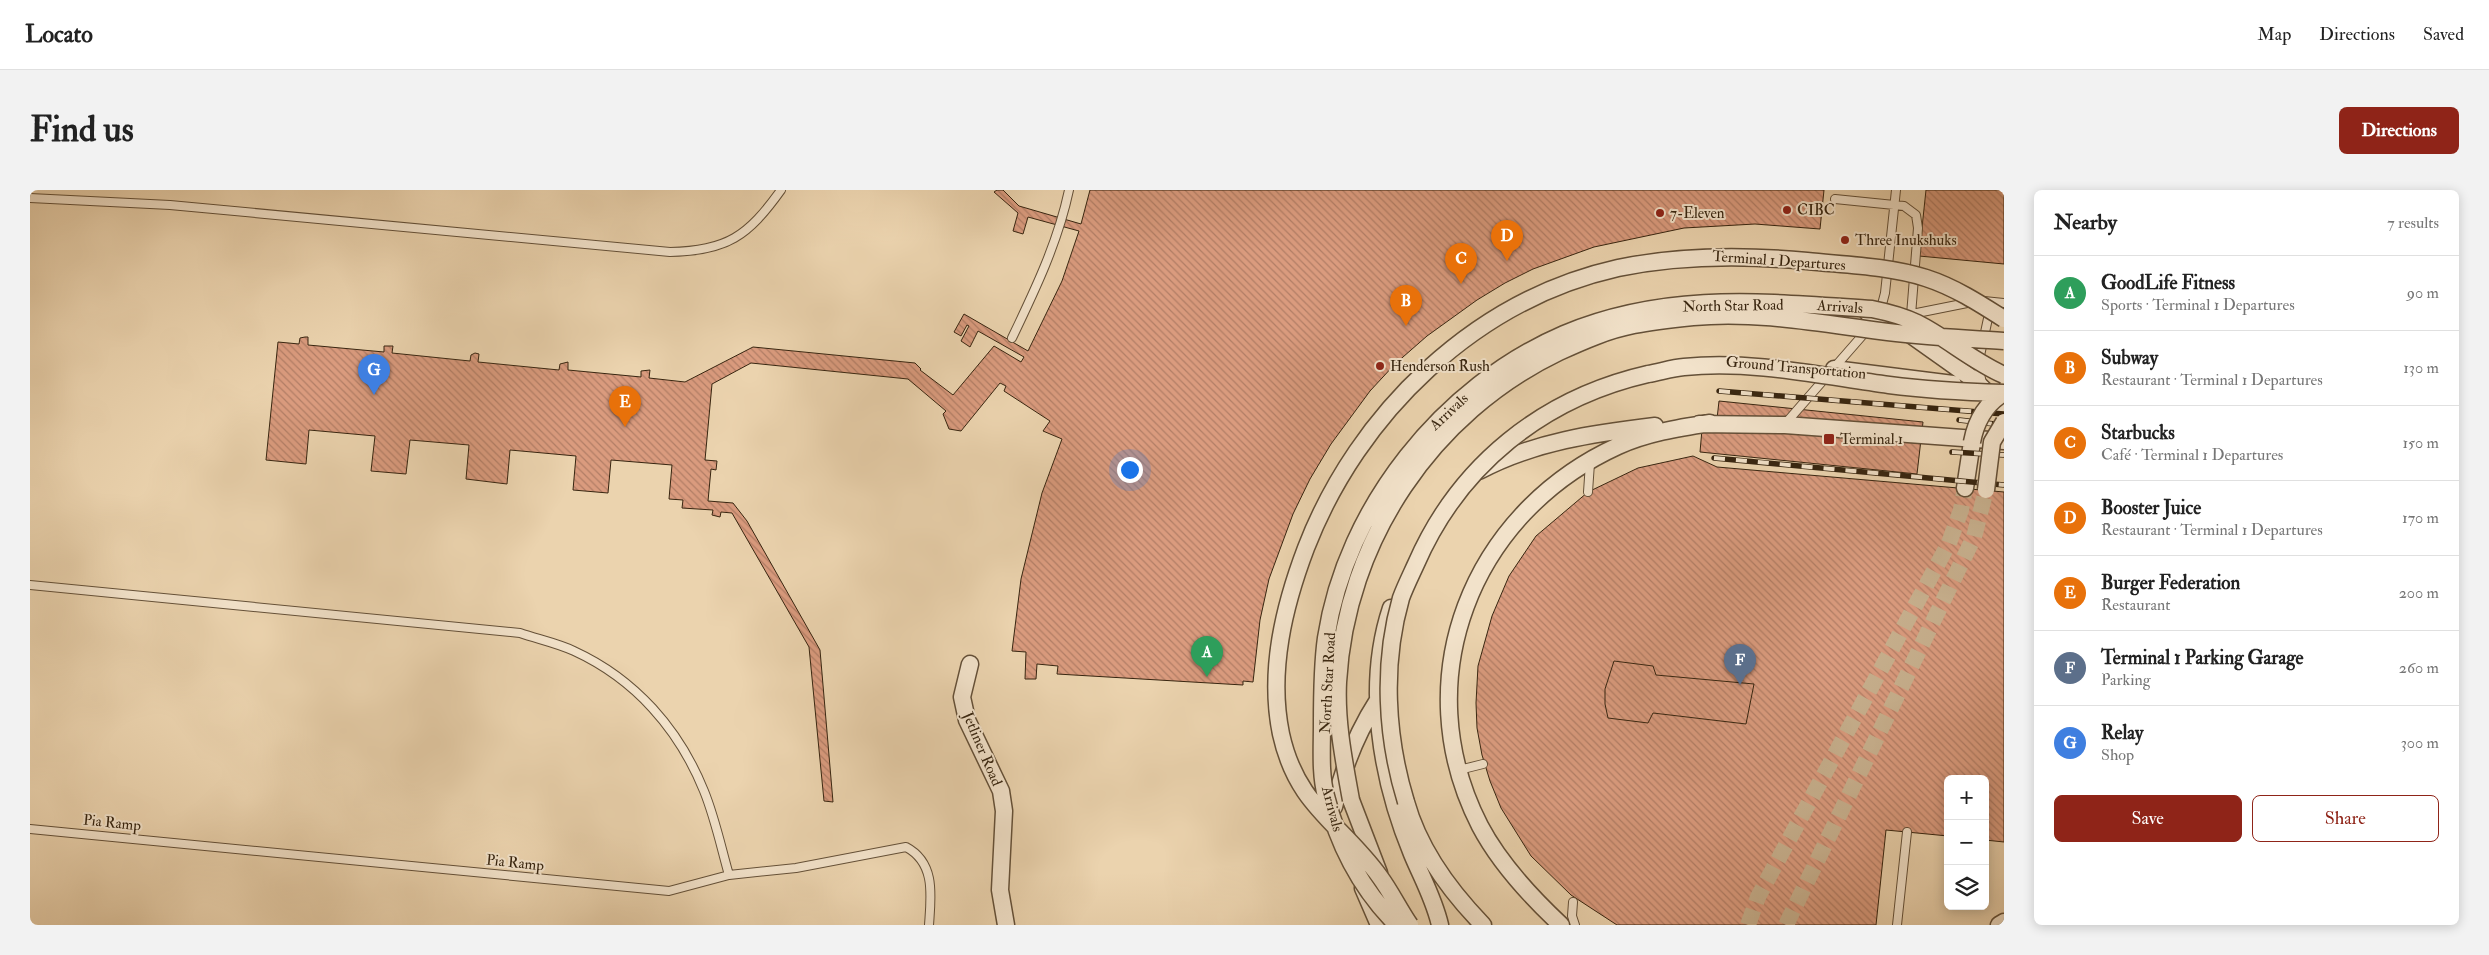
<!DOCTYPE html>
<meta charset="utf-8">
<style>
:root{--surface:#fff;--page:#f2f2f2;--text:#222;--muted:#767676;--line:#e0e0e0;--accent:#8f2418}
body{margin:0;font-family:"IM FELL Double Pica",serif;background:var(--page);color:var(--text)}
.controls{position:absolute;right:15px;bottom:15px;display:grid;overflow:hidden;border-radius:8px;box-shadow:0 2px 12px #0003}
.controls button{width:45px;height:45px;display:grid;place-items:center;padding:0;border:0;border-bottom:1px solid var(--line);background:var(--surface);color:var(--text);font:25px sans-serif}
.you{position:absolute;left:1099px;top:279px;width:18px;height:18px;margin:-12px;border:4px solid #fff;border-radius:50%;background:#1a73e8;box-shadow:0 0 0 8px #1a73e833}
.badge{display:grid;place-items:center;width:32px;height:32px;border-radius:50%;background:var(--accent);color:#fff;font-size:16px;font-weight:700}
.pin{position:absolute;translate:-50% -41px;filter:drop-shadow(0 1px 2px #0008)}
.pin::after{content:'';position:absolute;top:26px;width:18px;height:15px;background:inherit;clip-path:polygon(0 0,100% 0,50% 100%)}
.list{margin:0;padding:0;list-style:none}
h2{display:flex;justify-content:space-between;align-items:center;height:65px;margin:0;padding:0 20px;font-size:21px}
h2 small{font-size:16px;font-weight:400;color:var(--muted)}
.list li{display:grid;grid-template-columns:32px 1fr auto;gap:15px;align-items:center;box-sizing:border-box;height:75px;padding:0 20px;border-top:1px solid var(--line)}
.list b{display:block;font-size:19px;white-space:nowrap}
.list p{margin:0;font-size:16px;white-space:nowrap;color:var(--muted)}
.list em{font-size:16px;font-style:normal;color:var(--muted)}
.actions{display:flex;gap:10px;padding:15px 20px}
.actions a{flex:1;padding:11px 0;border:1px solid var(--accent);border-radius:8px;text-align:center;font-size:18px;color:var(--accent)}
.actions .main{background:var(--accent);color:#fff}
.icon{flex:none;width:28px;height:28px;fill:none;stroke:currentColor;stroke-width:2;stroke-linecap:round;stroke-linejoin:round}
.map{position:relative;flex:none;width:1974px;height:735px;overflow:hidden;border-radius:8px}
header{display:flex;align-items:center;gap:30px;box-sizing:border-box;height:70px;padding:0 25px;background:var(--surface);border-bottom:1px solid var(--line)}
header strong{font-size:24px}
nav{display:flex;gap:28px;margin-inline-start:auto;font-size:18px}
.intro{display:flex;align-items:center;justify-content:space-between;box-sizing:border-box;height:120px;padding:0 30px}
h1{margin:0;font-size:35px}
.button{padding:12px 22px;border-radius:8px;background:var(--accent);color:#fff;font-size:18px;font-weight:700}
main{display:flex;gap:30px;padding:0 30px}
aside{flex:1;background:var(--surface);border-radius:8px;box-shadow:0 2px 12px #0003}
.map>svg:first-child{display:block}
.building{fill:url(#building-back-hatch);stroke:#372510}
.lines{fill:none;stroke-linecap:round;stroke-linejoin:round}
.minor-tunnel{stroke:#c7b08e;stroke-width:16;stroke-dasharray:16 8;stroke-linecap:butt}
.service-casing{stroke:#645038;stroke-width:10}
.minor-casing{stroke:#645038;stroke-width:19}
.service{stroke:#f2e2ca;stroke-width:8}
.minor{stroke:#f2e2ca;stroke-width:16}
.rail-casing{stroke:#372510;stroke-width:5.5}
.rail{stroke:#f2e2ca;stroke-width:4;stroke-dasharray:11;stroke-linecap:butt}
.minor-bridge-casing{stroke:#645038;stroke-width:19;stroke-linecap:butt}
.minor-bridge{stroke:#f2e2ca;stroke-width:16}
.poi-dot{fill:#8f2418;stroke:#f2e2ca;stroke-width:2}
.labels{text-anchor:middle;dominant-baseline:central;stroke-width:4;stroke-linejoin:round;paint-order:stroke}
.poi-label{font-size:15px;fill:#372510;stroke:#f2e2ca;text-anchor:start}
.street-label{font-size:15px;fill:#372510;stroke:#f2e2ca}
</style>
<header>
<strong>Locato</strong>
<nav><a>Map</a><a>Directions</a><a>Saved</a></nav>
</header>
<div class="intro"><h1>Find us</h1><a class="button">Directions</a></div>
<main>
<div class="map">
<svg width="1974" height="735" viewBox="0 0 1974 735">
<defs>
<pattern id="building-back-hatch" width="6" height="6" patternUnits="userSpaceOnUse" patternTransform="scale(1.25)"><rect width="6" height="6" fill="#da9b7e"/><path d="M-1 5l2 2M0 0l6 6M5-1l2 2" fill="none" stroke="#b27e66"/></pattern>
</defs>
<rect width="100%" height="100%" fill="#ebd3ae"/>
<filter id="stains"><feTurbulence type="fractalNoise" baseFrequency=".004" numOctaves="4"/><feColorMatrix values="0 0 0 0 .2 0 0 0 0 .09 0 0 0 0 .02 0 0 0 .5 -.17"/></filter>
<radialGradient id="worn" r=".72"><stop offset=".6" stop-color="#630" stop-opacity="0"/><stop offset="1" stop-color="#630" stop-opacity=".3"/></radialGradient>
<!-- building -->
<path class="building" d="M967 0H973L989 16 1051 34 1060 0H1794L1790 39 1725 34 1654 38 1564 57 1503 79 1475 93 1447 110 1397 146 1365 174 1340 201 1301 254 1280 289 1263 324 1239 389 1230 430 1223 492 1213 491V495L1027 484 1028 476 1007 474 1006 489H995L996 462 982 461 991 389 1012 303 1032 249 1013 241 1020 231 974 201 976 196 970 193 931 241 919 239 913 224 916 221 878 189 721 173 682 194 675 270 687 271 686 280 681 279 678 311 703 313 717 331 790 460 803 612 794 611 779 457 702 323 691 322 690 327 682 325 683 320 652 318 653 310 639 309 642 275 581 270 578 303 543 300 546 266 480 260 477 294 436 289 439 255 380 250 376 284 341 281 345 246 279 240 276 274 236 270 248 152 269 154 270 148 275 147H278V155L354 162V156H363L362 163 440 171 441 165 445 163 449 164 448 172 529 180 530 174 538 172V180L611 187V181L620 180 619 188 655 192 723 157 885 173 891 179 890 180 923 205 964 156 991 172 994 167 948 141 940 157 931 151 939 136 937 135 931 146 924 142 934 124 998 161 1032 91 1049 41 998 27 993 44 983 41 988 23 964 2Z
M1896 0H1974V74L1889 66Z
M1689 211 1893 232 1887 284 1670 262 1673 228 1687 229Z
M1663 266 1687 277 1974 302V652L1955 650V589H1918V646L1856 640 1846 735H1587L1541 705 1501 666 1471 618 1460 591 1452 565 1447 538 1446 513 1448 476 1462 426 1479 386 1506 346 1558 302 1608 278Z
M1584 471 1623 476 1626 485 1724 494 1716 534 1623 523 1618 533 1578 528 1575 514V499Z"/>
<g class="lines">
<!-- minor-tunnel -->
<path class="minor-tunnel" d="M1718 735 1728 707 1919 353 1931 320 1935 298
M1756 735 1944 347 1956 300"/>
<!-- service casing -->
<g class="service-casing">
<path id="service" d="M0 8 140 15 640 62C697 61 718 46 751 0
M1805 9 1874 16 1886 25 1888 38 1881 125
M1954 111 1974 113
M1850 122 1855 103 1866 0
M1877 125 1942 112
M982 148C1005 100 1028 52 1039 0
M1952 193 1948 175 1960 119
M1755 234 1838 139
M1558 302 1560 273
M0 395 490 443C507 449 527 453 544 461 605 489 649 539 674 601 685 628 691 657 699 685
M1429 580 1453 574
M0 639 639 701 699 685 766 678 876 657C906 673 901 706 899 735
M1543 712 1542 726 1545 735
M1867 735 1877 642"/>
</g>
<!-- minor casing -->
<g class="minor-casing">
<path id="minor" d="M1838 123 1859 131 1881 145 1943 189 1974 219
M1804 179 1923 194
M1669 234 1755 235 1974 251
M1449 281C1503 252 1565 243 1625 236
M1935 298 1942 252
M1361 418C1335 496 1351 589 1382 664 1392 688 1404 709 1410 735
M940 474 932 507 937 530 971 601 974 621 970 700 976 735
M1321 610 1349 683
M1376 612C1389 659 1419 700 1453 735
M1304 617C1313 577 1326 544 1348 510
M1333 698 1349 735
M1531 735C1500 706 1470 674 1450 636 1375 490 1441 323 1588 256 1617 243 1648 238 1680 233
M1969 735 1974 732"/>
</g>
<!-- service -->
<use href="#service" class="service"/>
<!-- minor -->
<use href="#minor" class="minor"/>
<!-- rail casing -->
<g class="rail-casing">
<path id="rail" d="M1689 201 1974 224
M1929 230 1974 235
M1922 262 1974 265
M1684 268 1974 295"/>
</g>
<!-- rail -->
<use href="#rail" class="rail"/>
<!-- minor-bridge casing -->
<g class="minor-bridge-casing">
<path id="minor-bridge" d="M1942 252C1946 231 1955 214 1974 203
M1956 300 1962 252 1974 232
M1321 610C1314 571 1306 532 1308 492 1316 350 1402 223 1529 162 1553 151 1578 140 1604 135 1623 131 1643 129 1663 127 1725 121 1789 133 1850 141 1891 147 1933 148 1974 151
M1376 612C1356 547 1352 474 1371 408 1375 397 1381 385 1386 374 1429 275 1513 208 1618 184 1630 182 1642 178 1654 177 1723 170 1792 186 1859 195 1897 200 1936 202 1974 203
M1367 735C1332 700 1308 655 1296 606 1290 584 1292 558 1292 535 1292 506 1292 476 1296 448 1316 317 1413 196 1534 144 1637 101 1734 112 1842 119 1857 122 1873 126 1887 133 1917 148 1942 171 1974 185
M1380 735C1369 719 1361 702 1350 687 1310 632 1267 617 1251 544 1238 481 1254 416 1276 358 1328 223 1445 110 1588 78 1651 65 1713 65 1777 71 1816 75 1858 76 1896 88 1924 97 1949 113 1974 129"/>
</g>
<!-- minor-bridge -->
<use href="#minor-bridge" class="minor-bridge"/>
</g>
<!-- markers -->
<g class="poi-dot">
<circle cx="1757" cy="20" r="5"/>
<circle cx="1630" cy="23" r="5"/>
<circle cx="1815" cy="50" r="5"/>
<circle cx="1350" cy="176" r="5"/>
<rect x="1793" y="243" width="12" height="12" rx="2.5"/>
</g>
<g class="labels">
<!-- poi labels -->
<g class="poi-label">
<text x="1767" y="20">CIBC</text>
<text x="1640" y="23">7-Eleven</text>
<text x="1825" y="50">Three Inukshuks</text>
<text x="1360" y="176">Henderson Rush</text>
<text x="1810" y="249">Terminal 1</text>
</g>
<!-- street labels -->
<g class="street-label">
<text transform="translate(1749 71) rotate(4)">Terminal 1 Departures</text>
<text transform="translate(1703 116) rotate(-1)">North Star Road</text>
<text transform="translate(1810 117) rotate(4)">Arrivals</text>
<text transform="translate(1766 178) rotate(5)">Ground Transportation</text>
<text transform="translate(1419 222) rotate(-43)">Arrivals</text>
<text transform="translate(1298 493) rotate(-87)">North Star Road</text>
<text transform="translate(952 559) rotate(67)">Jetliner Road</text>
<text transform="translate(1302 619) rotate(75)">Arrivals</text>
<text transform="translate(82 633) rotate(6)">Pia Ramp</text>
<text transform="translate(485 673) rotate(6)">Pia Ramp</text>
</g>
</g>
<rect width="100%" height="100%" filter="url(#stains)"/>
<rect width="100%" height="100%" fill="url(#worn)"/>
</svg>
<div class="controls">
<button>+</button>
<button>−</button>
<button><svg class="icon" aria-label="layers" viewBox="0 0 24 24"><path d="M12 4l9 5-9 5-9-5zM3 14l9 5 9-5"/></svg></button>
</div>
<div class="you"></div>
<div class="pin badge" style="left:1177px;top:487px;background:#2e9e5b">A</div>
<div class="pin badge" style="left:1376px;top:136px;background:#e8710a">B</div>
<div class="pin badge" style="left:1431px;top:94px;background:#e8710a">C</div>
<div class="pin badge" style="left:1477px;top:71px;background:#e8710a">D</div>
<div class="pin badge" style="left:595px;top:237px;background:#e8710a">E</div>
<div class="pin badge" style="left:1710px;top:495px;background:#5c6f8a">F</div>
<div class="pin badge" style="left:344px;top:205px;background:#3f7fe0">G</div>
</div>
<aside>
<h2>Nearby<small>7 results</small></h2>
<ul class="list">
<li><span class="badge" style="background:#2e9e5b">A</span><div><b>GoodLife Fitness</b><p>Sports · Terminal 1 Departures</p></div><em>90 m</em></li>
<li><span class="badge" style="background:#e8710a">B</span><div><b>Subway</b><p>Restaurant · Terminal 1 Departures</p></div><em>130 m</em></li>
<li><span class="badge" style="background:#e8710a">C</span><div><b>Starbucks</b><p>Café · Terminal 1 Departures</p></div><em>150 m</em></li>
<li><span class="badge" style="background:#e8710a">D</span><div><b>Booster Juice</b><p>Restaurant · Terminal 1 Departures</p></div><em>170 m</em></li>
<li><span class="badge" style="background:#e8710a">E</span><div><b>Burger Federation</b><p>Restaurant</p></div><em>200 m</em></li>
<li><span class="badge" style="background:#5c6f8a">F</span><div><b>Terminal 1 Parking Garage</b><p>Parking</p></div><em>260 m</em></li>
<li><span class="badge" style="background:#3f7fe0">G</span><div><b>Relay</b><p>Shop</p></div><em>300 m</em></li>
</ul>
<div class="actions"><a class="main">Save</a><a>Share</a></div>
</aside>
</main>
